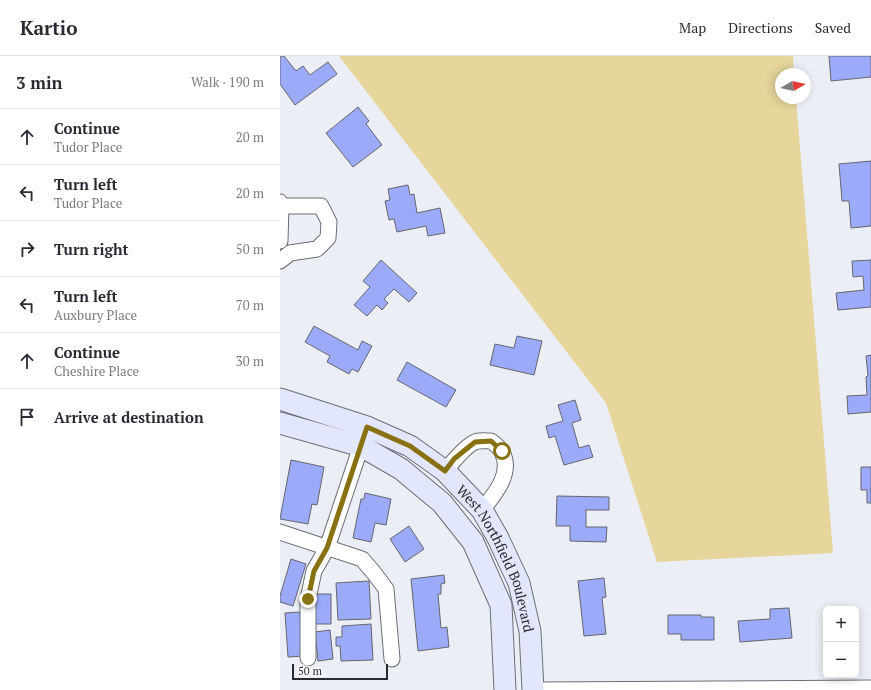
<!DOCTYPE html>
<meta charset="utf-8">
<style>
:root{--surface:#fff;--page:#f2f2f3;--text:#2b2b33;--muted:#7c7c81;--line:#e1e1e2}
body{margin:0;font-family:"PT Serif",serif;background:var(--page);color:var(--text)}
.controls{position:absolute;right:12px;bottom:12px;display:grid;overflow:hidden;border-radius:6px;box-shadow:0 2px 10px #0003}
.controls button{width:36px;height:36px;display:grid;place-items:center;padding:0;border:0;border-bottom:1px solid var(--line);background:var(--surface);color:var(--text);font:20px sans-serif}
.compass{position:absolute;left:495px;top:12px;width:36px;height:36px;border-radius:50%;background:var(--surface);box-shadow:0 2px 10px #0003;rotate:81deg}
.scale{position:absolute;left:12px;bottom:10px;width:96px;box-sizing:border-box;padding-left:4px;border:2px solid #292a2d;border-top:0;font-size:11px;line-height:14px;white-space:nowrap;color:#292a2d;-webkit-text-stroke:3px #fbfbff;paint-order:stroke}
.stop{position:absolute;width:12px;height:12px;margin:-9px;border:3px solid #877112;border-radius:50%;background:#fff}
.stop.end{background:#877112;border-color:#fff;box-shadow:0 1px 4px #0008}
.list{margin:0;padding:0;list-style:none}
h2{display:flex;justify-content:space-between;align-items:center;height:52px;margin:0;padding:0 16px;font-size:17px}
h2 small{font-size:13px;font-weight:400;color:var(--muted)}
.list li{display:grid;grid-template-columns:26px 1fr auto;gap:12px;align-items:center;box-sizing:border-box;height:56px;padding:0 16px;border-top:1px solid var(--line)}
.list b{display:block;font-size:15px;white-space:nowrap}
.list p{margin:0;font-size:13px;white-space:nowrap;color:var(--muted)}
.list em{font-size:13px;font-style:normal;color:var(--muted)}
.icon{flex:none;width:22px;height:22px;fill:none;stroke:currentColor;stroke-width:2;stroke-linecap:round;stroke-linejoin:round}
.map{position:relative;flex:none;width:591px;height:634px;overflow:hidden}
header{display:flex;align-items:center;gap:24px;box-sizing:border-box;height:56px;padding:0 20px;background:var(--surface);border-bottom:1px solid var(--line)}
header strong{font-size:19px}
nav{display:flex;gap:22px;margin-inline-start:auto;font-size:14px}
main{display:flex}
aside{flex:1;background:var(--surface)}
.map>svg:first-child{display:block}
.green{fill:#e6d69c}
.building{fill:#9caafa;stroke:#65666d}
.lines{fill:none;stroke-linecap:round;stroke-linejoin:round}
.street-casing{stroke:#6c6e75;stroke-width:17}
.secondary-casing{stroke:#6c6e75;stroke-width:23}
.street{stroke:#fff;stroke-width:15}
.secondary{stroke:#e3e7fb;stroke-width:21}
.route{stroke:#877112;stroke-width:5}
.labels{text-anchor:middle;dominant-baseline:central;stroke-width:3.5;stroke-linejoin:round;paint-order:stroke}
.street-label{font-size:14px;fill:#292a2d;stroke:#fbfbff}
</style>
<header>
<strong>Kartio</strong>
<nav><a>Map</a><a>Directions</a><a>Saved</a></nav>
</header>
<main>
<aside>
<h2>3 min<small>Walk · 190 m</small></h2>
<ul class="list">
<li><svg class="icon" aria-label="ahead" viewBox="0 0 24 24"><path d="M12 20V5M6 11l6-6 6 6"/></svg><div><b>Continue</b><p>Tudor Place</p></div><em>20 m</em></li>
<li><svg class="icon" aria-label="left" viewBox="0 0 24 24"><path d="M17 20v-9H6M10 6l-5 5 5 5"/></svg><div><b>Turn left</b><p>Tudor Place</p></div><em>20 m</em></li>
<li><svg class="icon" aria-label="right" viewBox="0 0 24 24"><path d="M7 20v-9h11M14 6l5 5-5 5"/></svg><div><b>Turn right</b></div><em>50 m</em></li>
<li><svg class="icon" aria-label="left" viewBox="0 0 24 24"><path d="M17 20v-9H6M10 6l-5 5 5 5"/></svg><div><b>Turn left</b><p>Auxbury Place</p></div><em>70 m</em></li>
<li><svg class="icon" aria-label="ahead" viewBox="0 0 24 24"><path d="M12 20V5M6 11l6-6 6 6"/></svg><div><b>Continue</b><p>Cheshire Place</p></div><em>30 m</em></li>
<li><svg class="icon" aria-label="arrive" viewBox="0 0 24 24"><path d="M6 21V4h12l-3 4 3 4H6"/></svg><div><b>Arrive at destination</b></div></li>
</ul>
</aside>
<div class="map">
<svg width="591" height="634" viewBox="0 0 591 634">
<rect width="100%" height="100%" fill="#eceef6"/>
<!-- green -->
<path class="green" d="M59 0H513L514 18H501V42H516L553 497 377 506 326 347Z"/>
<!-- building -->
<path class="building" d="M2 0H4L16 15 23 10 30 19 48 6 57 18 15 49 0 28V1Z
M549 0H591V21L551 25Z
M78 51 89 65 86 68 102 89 73 111 46 77Z
M591 105V170L571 172 569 145H562L559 108Z
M128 129 130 139 134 138 137 157 160 152 165 177 148 180 146 170 117 176 114 163 109 164 105 145 110 144 108 133Z
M101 204 137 237 129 246 114 233 104 243 108 247 102 254 97 249 87 260 74 249 90 231 83 225Z
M591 204V251L558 254 556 237 584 234 583 220 573 221 572 205Z
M34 270 78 294 82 285 92 290 78 316 72 313 69 318 47 306 50 300 25 286Z
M237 280 262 285 254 319 210 309 215 288 234 292Z
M591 299V356L568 358 567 340 587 339 586 321 588 320 586 300Z
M127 306 176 334 166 351 117 324Z
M295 344 301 364 292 367 299 392 309 389 313 401 284 409 275 380 269 382 266 370 283 365 278 349Z
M11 404 44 411 37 449 32 448 28 468 0 463Z
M581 411H591V447H587V434H581Z
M85 437 111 443 106 469 95 467 91 486 73 482 81 443H84Z
M277 440 329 441V454H306V471H327L326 486 290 485V470H276Z
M129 470 144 493 125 506 110 483Z
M11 503 26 508 13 550 0 546V540Z
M164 519 165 527 161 528V538H158L161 572 167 571 169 591 138 595 131 523Z
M324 522 326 541 322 542 326 578 304 580 298 525Z
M89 525 91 563 58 564 56 527Z
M35 538H51V568H35Z
M509 552 512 582 460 586 458 565 490 563V553Z
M20 556 24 600 8 601 5 557Z
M388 559H421V561H434V584H401V578H388Z
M91 568 93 604 61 605 60 590H56V581H62V570Z
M50 574 53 603 38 605 35 576Z"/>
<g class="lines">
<!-- street casing -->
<g class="street-casing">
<path id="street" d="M0 146 1 150 0 185
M0 205 10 197 37 193 48 182 49 166 41 150H1
M165 415C171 408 186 389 195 386 199 384 206 385 211 385 215 388 220 392 222 396 233 417 215 438 202 454
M0 476 82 503 94 517 106 533 112 603
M28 602V543L34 515 47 492 84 381
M259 634 591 632"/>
</g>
<!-- secondary casing -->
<g class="secondary-casing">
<g id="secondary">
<path id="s1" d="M0 343 87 371 130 390 165 415 202 454 218 482 239 527 250 575 253 634"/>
<path d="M0 367 81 390 121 413 162 447 193 486 221 549 225 634"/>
</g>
</g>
<!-- street -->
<use href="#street" class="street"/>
<!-- secondary -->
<use href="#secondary" class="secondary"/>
</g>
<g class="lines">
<!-- route -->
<path class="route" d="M28 543 34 515 47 492 87 371 130 390 165 415 174 403 195 386 211 385 222 395"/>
</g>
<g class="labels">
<!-- street labels -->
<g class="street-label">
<text stroke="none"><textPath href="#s1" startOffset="285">West Northfield Boulevard</textPath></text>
</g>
</g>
</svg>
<div class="controls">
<button>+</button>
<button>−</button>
</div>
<svg class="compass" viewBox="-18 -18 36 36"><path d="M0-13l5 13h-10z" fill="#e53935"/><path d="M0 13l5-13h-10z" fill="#7c7c81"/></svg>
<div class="scale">50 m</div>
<div class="stop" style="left:222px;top:395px"></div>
<div class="stop end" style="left:28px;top:543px"></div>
</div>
</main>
